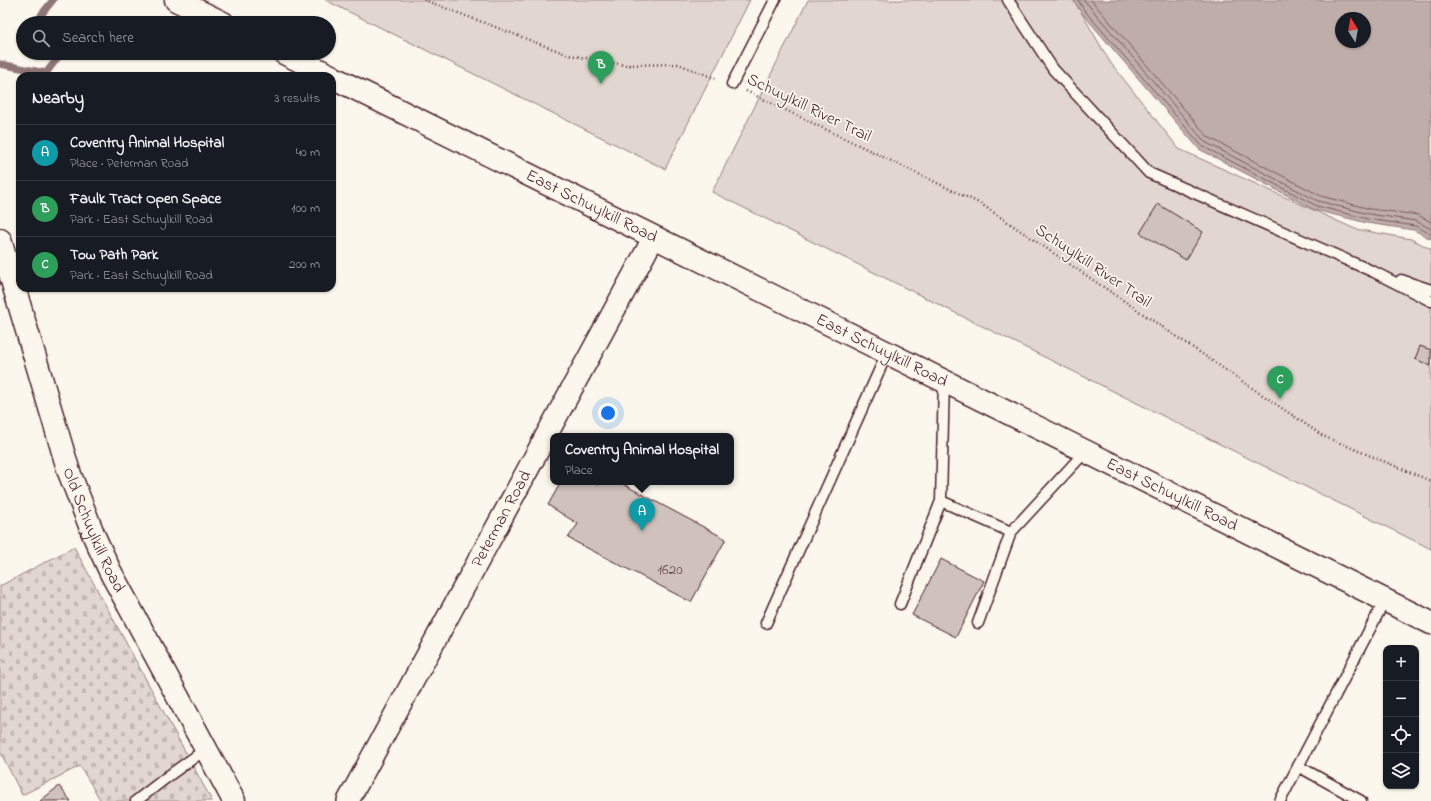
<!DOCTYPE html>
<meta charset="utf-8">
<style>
:root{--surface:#171b24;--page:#20242c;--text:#f1f3f6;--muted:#9ea1a6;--line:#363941;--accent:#c8321e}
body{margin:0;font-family:"Indie Flower",sans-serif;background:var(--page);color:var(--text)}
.controls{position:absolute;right:12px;bottom:12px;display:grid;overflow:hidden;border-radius:8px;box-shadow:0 1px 3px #0004}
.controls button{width:36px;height:36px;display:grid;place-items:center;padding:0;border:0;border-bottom:1px solid var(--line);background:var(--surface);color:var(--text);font:20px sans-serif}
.compass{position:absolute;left:1335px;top:12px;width:36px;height:36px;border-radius:50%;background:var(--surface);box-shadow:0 1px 3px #0004;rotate:349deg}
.you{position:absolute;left:608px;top:413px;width:14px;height:14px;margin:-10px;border:3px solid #fff;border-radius:50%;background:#1a73e8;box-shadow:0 0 0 6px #1a73e833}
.badge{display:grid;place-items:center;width:26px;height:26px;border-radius:50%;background:var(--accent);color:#fff;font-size:13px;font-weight:700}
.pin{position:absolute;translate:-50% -33px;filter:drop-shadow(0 1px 2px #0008)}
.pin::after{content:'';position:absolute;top:21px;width:14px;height:12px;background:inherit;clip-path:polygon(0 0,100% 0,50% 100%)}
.popup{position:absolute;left:550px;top:433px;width:184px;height:52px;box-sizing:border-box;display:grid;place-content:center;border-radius:8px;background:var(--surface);filter:drop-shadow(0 1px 3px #0005);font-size:13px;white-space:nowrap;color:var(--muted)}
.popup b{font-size:15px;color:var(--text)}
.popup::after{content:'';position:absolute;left:50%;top:100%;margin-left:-8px;border:8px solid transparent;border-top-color:var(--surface)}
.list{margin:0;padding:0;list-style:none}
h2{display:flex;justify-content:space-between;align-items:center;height:52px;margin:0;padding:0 16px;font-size:17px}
h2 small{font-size:13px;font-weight:400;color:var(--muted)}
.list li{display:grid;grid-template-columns:26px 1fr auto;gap:12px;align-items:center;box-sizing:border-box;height:56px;padding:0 16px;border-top:1px solid var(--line)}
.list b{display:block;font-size:15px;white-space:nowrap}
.list p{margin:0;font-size:13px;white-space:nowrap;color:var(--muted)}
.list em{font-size:13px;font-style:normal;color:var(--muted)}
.icon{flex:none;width:22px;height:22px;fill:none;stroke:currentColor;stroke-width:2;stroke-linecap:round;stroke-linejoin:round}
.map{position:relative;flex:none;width:1431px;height:801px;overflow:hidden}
.search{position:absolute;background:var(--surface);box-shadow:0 1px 3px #0004;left:16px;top:16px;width:320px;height:44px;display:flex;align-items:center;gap:10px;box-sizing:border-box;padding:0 14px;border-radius:22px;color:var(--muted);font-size:15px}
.panel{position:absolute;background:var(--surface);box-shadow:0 1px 3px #0004;left:16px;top:72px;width:320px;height:220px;border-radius:12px}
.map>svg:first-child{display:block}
.cemetery{fill:url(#cemetery-stones);stroke:#967b7e}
.park{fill:#e2d7d0;stroke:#967b7e}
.water{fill:#bfadaa;stroke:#907477;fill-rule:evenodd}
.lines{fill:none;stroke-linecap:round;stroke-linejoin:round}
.shore{stroke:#79585e;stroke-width:1}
.stream{stroke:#907477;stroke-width:7}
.building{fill:#cfc2bc;stroke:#4a1f2b}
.lane-casing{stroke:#4a1f2b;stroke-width:13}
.street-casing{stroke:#4a1f2b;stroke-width:24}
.secondary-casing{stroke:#4a1f2b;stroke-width:25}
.primary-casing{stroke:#4a1f2b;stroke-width:25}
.path{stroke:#4a1f2b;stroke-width:2.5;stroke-dasharray:1 3;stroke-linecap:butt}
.lane{stroke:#fbf7ec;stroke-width:10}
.street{stroke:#fbf7ec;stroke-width:21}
.secondary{stroke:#fbf7ec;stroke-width:22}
.primary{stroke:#fbf7ec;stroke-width:22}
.labels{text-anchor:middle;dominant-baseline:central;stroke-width:3.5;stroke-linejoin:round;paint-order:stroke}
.number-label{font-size:15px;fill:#6b484f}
.street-label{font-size:17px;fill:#4a1f2b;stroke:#fbf7ec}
</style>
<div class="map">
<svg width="1431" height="801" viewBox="0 0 1431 801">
<defs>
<pattern id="cemetery-stones" width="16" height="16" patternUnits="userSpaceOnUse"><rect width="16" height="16" fill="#e2d7d0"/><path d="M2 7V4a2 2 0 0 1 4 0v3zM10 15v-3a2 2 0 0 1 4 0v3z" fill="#c3b8b3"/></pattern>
</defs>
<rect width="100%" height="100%" fill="#fbf7ec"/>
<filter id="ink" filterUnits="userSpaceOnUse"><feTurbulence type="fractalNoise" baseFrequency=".025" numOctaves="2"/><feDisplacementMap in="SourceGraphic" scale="8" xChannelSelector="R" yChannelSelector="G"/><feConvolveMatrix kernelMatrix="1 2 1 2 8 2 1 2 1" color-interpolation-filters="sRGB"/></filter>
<g filter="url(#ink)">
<!-- cemetery -->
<path class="cemetery" d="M74 547 212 801H101L80 766 22 795 0 751V586Z"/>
<!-- park -->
<path class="park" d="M325 0H750L665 169Z
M808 0H1074L1110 62 1179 149 1355 229 1411 239 1431 249V549L712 192Z"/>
<!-- water -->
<path class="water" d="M1073 0H1431V239L1414 230 1367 223 1315 210 1199 149 1081 12ZM1341 18H1365V42H1341Z"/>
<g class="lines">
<!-- shore -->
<path class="shore" d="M1078 0 1084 10 1202 146 1317 206 1368 219 1415 226 1431 234
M1084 0 1205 142 1318 201 1369 214 1416 221 1431 229
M1091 0 1208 137 1321 196 1370 209 1418 215 1431 222"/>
<!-- stream -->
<path class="stream" d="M45 23 41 15 53 0
M0 64 46 73 59 56 57 53"/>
</g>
<!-- building -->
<path class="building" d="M1158 204 1203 232 1186 260 1140 233Z
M1420 346 1431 350V366L1415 359Z
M561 482H593L598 485 600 482H619L726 539 691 602 568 538 578 524 548 505Z
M941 559 984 581 956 637 912 615Z
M59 786 71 801H40Z"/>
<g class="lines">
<!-- lane casing -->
<g class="lane-casing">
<path id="lane" d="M1008 0 1053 69 1149 173 1374 272 1431 301
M732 84 775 0
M1401 280 1431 290
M941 501 1011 532
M900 604 941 501 944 381
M766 623 887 353
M978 623 1011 532 1085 452
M1298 766 1361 801
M136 801 171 774 206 749
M1280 801 1385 600"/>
</g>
<!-- street casing -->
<g class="street-casing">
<g id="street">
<path id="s1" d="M348 801 654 237"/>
</g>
</g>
<!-- secondary casing -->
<g class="secondary-casing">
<g id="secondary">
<path id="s2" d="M0 240 69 472 94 536 110 571 234 801"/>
</g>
</g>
<!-- primary casing -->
<g class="primary-casing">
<g id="primary">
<path d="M176 0 223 23"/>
<path d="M284 53 331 76"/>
<path id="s3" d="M332 77 1431 623"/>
</g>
</g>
<!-- path -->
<path class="path" d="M424 0 569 55 626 65 678 64 717 79
M746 91 981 204 1323 436 1431 481"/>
<!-- lane -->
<use href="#lane" class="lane"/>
<!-- street -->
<use href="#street" class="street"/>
<!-- secondary -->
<use href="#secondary" class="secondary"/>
<!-- primary -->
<use href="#primary" class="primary"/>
</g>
</g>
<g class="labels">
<!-- number labels -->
<g class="number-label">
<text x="670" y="570">1620</text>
</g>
<!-- street labels -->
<g class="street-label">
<text transform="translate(809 108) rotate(26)">Schuylkill River Trail</text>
<text stroke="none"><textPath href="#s3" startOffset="290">East Schuylkill Road</textPath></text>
<text transform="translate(1093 266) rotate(34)">Schuylkill River Trail</text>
<text stroke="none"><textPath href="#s3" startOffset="614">East Schuylkill Road</textPath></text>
<text stroke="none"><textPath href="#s3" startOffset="938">East Schuylkill Road</textPath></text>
<text stroke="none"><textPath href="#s1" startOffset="321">Peterman Road</textPath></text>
<text stroke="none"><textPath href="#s2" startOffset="305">Old Schuylkill Road</textPath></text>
</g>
</g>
</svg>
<div class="controls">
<button>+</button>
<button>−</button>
<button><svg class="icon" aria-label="locate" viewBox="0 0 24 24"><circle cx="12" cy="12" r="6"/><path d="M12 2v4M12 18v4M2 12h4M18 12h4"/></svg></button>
<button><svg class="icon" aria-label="layers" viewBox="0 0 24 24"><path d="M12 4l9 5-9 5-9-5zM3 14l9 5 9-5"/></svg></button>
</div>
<svg class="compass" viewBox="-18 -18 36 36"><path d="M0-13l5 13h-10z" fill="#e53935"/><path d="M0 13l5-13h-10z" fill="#9ea1a6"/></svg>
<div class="you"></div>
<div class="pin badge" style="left:642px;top:531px;background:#0f9aa8">A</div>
<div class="popup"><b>Coventry Animal Hospital</b>Place</div>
<div class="pin badge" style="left:601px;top:84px;background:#2e9e5b">B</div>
<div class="pin badge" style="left:1280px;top:399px;background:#2e9e5b">C</div>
<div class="search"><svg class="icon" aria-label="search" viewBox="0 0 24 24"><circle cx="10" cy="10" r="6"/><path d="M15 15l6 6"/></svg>Search here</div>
<section class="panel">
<h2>Nearby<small>3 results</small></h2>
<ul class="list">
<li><span class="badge" style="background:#0f9aa8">A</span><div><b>Coventry Animal Hospital</b><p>Place · Peterman Road</p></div><em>40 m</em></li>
<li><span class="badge" style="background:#2e9e5b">B</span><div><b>Faulk Tract Open Space</b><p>Park · East Schuylkill Road</p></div><em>100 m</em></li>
<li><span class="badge" style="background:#2e9e5b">C</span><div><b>Tow Path Park</b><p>Park · East Schuylkill Road</p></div><em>200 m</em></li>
</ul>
</section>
</div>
